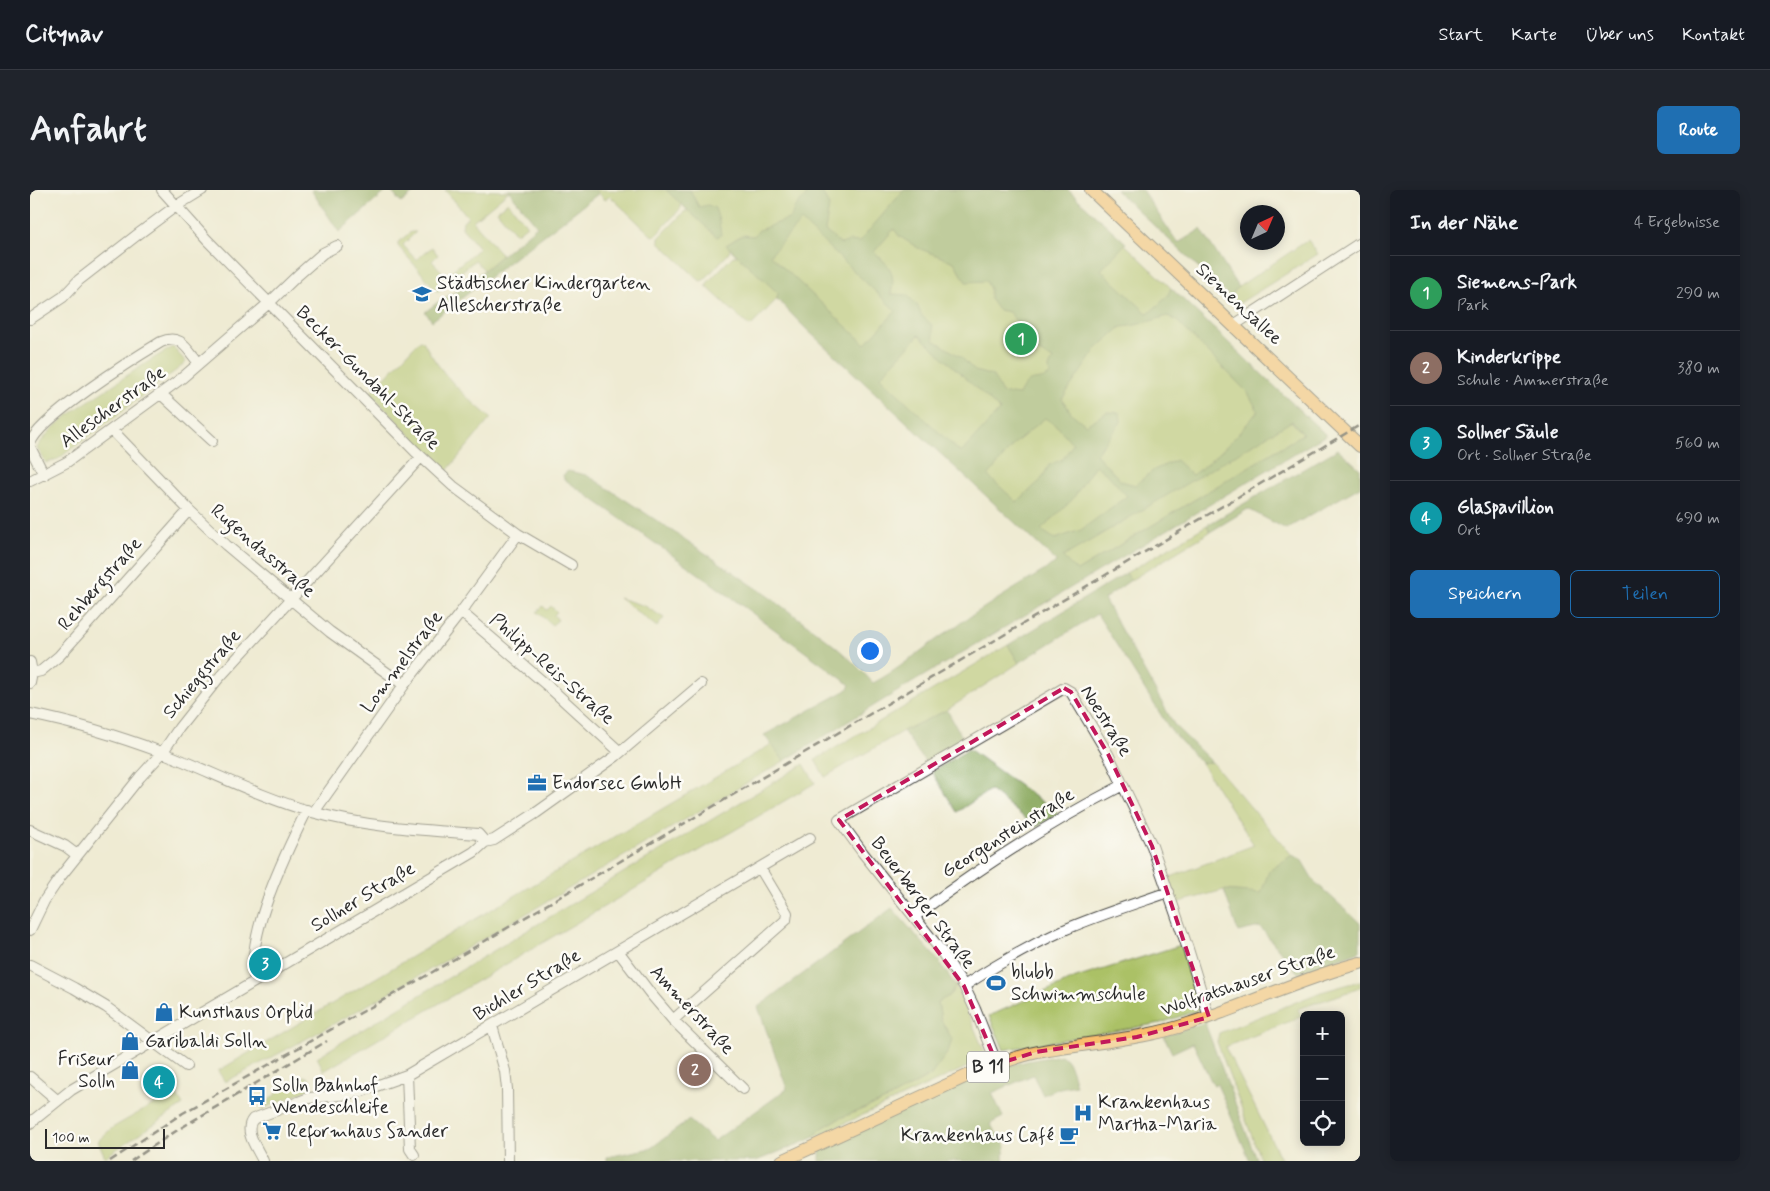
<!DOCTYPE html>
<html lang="de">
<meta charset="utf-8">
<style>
:root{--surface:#171b24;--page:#20242c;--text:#f1f3f6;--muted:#9ea1a6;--line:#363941;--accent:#1f6fb2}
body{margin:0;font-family:Mynerve,sans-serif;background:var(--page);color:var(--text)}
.controls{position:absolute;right:15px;bottom:15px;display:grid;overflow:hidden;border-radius:8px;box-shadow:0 2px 12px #0003}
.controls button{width:45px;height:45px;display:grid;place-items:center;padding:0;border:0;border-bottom:1px solid var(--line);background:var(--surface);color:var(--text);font:25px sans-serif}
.compass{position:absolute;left:1210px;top:15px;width:45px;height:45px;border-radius:50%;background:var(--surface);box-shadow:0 2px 12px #0003;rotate:44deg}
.scale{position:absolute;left:15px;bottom:12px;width:120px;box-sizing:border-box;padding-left:5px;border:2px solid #2b2b2b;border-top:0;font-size:14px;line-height:18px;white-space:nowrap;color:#2b2b2b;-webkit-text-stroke:4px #fdfcf7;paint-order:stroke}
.you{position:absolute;left:839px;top:460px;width:18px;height:18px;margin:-12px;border:4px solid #fff;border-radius:50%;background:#1a73e8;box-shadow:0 0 0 8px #1a73e833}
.badge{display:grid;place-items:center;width:32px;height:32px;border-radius:50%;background:var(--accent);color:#fff;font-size:16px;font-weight:700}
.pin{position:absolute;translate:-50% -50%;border:2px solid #fff;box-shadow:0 1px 5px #0006}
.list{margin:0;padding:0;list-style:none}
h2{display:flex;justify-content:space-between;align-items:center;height:65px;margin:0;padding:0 20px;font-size:21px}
h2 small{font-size:16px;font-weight:400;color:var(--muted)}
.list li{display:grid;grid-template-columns:32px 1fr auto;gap:15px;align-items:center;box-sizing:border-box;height:75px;padding:0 20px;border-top:1px solid var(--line)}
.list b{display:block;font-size:19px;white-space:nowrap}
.list p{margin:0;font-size:16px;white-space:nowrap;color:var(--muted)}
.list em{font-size:16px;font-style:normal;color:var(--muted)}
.actions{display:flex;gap:10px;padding:15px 20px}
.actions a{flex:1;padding:11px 0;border:1px solid var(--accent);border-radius:8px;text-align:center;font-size:18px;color:var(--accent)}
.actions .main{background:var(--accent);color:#fff}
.icon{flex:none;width:28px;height:28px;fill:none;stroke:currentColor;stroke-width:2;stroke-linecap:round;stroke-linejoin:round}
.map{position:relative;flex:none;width:1330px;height:971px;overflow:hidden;border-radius:8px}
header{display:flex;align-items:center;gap:30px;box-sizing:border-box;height:70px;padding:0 25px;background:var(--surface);border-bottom:1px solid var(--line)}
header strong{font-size:24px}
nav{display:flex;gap:28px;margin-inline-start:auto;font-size:18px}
.intro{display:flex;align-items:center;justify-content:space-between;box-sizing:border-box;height:120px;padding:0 30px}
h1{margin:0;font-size:35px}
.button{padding:12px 22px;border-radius:8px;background:var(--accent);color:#fff;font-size:18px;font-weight:700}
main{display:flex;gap:30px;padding:0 30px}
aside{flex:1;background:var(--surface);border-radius:8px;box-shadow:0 2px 12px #0003}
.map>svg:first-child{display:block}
.green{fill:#abc166;stroke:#6b7648}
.forest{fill:#88a75b;stroke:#5a6943;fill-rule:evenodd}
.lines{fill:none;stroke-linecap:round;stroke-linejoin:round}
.minor-casing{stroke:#484844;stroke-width:12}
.major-casing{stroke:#484844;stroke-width:14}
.minor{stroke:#fff;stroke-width:10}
.major{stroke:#fabe6d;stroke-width:12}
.rail{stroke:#2b2b2b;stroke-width:2.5;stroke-dasharray:8 4;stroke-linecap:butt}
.marked{fill:none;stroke:#c2185b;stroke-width:4;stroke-dasharray:10 6;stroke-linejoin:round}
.labels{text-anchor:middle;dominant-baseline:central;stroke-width:5;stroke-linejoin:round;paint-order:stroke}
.shield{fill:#fdfcf7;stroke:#6a6a68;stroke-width:1}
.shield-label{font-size:18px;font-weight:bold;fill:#2b2b2b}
.poi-label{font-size:19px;fill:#2b2b2b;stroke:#fdfcf7;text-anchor:start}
.street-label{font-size:19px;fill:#2b2b2b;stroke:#fdfcf7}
</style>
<header>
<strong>Citynav</strong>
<nav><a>Start</a><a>Karte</a><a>Über uns</a><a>Kontakt</a></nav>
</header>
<div class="intro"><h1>Anfahrt</h1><a class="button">Route</a></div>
<main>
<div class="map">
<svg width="1330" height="971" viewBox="0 0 1330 971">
<rect width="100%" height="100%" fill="#fdfcf7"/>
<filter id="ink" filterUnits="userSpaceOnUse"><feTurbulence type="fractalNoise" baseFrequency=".02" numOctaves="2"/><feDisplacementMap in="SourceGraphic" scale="10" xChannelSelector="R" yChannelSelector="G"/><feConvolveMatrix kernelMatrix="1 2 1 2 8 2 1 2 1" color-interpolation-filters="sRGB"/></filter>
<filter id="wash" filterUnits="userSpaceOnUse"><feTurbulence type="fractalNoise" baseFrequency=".0096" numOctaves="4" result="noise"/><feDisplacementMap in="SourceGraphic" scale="20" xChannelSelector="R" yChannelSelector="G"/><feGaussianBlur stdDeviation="1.12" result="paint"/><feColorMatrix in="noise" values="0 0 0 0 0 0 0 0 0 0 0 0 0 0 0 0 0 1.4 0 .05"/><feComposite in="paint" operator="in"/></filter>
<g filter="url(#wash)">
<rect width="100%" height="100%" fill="#efebd3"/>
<!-- green -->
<path class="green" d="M415 0 479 1 443 31 472 65 454 80 445 70 408 102 368 56V52L381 42H386L373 55 386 70 402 57 408 65 402 71 416 86 449 58 432 38 433 31 438 27Z
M565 0H1038L1141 98 1140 102 1273 244 1047 381 748 104 747 109 722 135 719 136 677 97V93L703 66H707L700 59 699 63 674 90 670 91 629 52V48L655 21H658L651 14V18L626 45 622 46 580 6 575 10Z
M478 12 497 35 486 44 467 21Z
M1278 50 1288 64 1205 116 1200 107 1208 97Z
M390 150 393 151C409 182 434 206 461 228L416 282 340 203Z
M143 157 156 172 148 179 28 269 16 273 7 258C23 231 55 214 80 197 101 183 121 169 143 157Z
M1177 335 1180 342 1101 390 1096 383Z
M589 408 615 416 634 428 627 437Z
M513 416 517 420 521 416 527 422 524 425 528 430 522 435 507 422Z
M978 455 989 473 917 520 873 541 795 587 785 570Z
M742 554 754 571C569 680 386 793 195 892L188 881Z
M1182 572 1262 665 1240 681 1231 704 1194 700 1146 713 1138 688 1224 655 1171 573Z
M774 574 785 593 294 881 287 867Z
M1151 755 1169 820 1131 833 974 860 959 826 1046 788Z
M1330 791V798L1268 819 1271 827 1195 857 1252 971H1231L1187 852 1189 843 1291 802Z
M926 796 955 863 953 869 948 872 781 949 792 938 810 928 858 909 901 885 922 849 911 830 908 812 919 806Z
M274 886 279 888 281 893 280 899 232 919 231 917 254 897Z
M145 902 153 915 75 967 68 951 82 938Z"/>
<!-- forest -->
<path class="forest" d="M281 0H358L309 42Z
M360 0H387L371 13Z
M478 0H565L568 4 402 131 395 122 408 112 435 96 507 36Z
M636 0H660L669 17 678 15 685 18 689 31 691 45 687 47Z
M777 0H791L799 16 795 41 811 54 820 51 829 52 874 0H1038L1096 53 1071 80 1118 124 1137 107 1141 98 1296 245 855 509 754 571 734 545 817 500 820 495 673 387 534 289 533 285 538 281 556 285 565 290C622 327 679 365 735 404 772 431 813 458 843 493 868 480 888 462 910 447 944 423 980 401 1015 380L1021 375 1025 374 1026 371 774 137 747 109 748 103 696 55 712 45 724 46 729 40 761 28 764 18 776 6ZM771 31 866 121 835 154 740 65ZM864 39 869 46 888 58 924 72 936 92 956 91 960 99V109L968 120 979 122 990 136 992 146 1003 159 1023 169 1019 178 1020 185C1005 195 1000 182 989 205L972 203 963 186 945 181 931 167 904 150 902 135 892 126 887 115 877 105 861 104C866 82 860 76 844 62ZM1138 126 1147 131 1218 203 1228 221C1208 245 1188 267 1162 285L1146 270 1124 280 1105 295 1091 291 1066 264 1091 232 1090 223 1077 222 1056 235 1042 224 1032 209 1066 159 1091 137C1107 136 1122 130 1138 126ZM889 145 970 220 931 263 850 187ZM1015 228 1028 237 1043 254 1033 269 1019 275 1011 290 987 312 958 286 984 254ZM1262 231 1273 244 1047 381 1033 367ZM1065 275 1079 286 1097 306 1051 340 1025 349 1011 340 1042 310Z
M1086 0H1112L1148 53 1171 39 1208 97 1200 107Z
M1308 259 1330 279V297L1256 339 1218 319 1180 342 1177 335Z
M1096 383 1101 390 1074 409 1145 536 1182 572 1171 573 1141 541 1067 424 989 473 978 455Z
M917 520 934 550 895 572 873 541Z
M939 559 1029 624 1006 637 960 600 927 622 902 582Z
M1262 665 1271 669 1284 691 1330 733V761L1268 783 1230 737 1208 742 1194 700 1231 703 1239 681Z
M862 718 908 770 926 796 919 806 908 812 911 830 922 849 918 862 901 885 858 909 810 928 792 938 781 949 726 971H577V967L621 958 659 930 684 951 757 899 728 817Z
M1176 832V836L1227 971H1220L1187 894 1183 895 1163 853 1142 863 1134 846Z
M1031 865C1041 871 1043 885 1046 895L1030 898 1013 905 1003 885 962 903 973 927 960 934 976 956 973 968 974 971H790V960L884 915 964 880 997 871Z"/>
</g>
<g filter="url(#ink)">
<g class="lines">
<!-- minor casing -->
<g class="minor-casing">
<path id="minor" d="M132 0 177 50 385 261 423 296 488 344 541 375
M0 129 33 107 49 90 107 45 146 16 172 0
M1204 135 1330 53
M131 204 182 251
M82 240 159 320 196 355 300 442 374 495
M0 254C7 229 106 167 131 152 151 143 157 159 169 173
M0 257 14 285
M0 291 37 272 152 188 240 112 268 85 293 63 307 56
M431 422 519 497 590 562
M0 472 2 483 0 493
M2 483 11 481 29 466 159 320
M0 524C45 533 88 546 131 562 182 582 230 607 282 622 335 637 393 640 448 644L455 652
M284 622 374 495 431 422 488 344
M0 640 35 656 47 665
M885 726C951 677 1019 633 1093 595
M0 740 14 711 31 686 110 587 132 563 149 538 187 490 391 267
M588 761 620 803 643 830 713 899
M0 775 44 798 76 817 156 876
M225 791C215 746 256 662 277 620
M934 796C966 775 999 756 1034 740 1068 725 1104 714 1139 702
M643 830 756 730 757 723 730 678
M462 836 475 881 477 899 478 971
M967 874 945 819 934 796 909 758 833 663 809 630 1034 498 1041 502 1078 564 1122 656 1158 759 1179 827
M377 885 380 959 384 965
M0 887 27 910
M0 933 41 900 444 662 455 652 464 650 506 623 586 566 671 494
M233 971C227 958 213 941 223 929L279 908 311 905 332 901 377 885 780 648"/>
</g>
<!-- major casing -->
<g class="major-casing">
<path id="major" d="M1061 0 1330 256
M752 971 939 885C962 876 984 867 1008 862 1059 852 1112 850 1161 833 1218 815 1272 788 1330 773"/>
</g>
<!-- minor -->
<use href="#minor" class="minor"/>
<!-- major -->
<use href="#major" class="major"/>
<!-- rail -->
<path class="rail" d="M80 971 153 923 394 787 1330 235
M101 971 149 939 297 851"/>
</g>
</g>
<!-- marked area -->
<path d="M0 0H1330V971H0ZM1034 498 1041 502 1078 564 1122 656 1179 827 1107 847 1006 862 967 874 934 796 809 630Z" fill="#efebd3" fill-opacity=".55" fill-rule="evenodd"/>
<path class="marked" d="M1034 498 1041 502 1078 564 1122 656 1179 827 1107 847 1006 862 967 874 934 796 809 630Z"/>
<!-- icons -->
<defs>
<g id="school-bare" transform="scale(1.5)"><path d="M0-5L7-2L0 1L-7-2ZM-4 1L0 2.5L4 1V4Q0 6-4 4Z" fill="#1f6fb2" stroke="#fdfcf7" stroke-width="2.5" paint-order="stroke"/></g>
<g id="office-bare" transform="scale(1.5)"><path d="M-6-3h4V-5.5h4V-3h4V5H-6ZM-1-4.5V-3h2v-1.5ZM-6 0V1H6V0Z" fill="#1f6fb2" stroke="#fdfcf7" stroke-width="2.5" paint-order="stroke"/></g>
<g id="stadium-bare" transform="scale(1.5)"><path d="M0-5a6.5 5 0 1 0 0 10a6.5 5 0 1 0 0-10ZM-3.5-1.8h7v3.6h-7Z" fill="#1f6fb2" stroke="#fdfcf7" stroke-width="2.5" paint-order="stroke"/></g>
<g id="shop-bare" transform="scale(1.5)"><path d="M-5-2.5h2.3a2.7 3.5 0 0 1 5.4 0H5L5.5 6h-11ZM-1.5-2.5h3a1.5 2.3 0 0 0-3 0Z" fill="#1f6fb2" stroke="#fdfcf7" stroke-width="2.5" paint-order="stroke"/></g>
<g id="bus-bare" transform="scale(1.5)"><path d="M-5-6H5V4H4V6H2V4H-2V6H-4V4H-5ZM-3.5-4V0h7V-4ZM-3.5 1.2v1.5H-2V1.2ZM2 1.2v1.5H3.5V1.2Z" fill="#1f6fb2" stroke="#fdfcf7" stroke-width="2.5" paint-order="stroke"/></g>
<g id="hospital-bare" transform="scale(1.5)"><path d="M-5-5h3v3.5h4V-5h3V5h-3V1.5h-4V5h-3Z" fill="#1f6fb2" stroke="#fdfcf7" stroke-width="2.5" paint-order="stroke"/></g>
<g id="supermarket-bare" transform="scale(1.5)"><path d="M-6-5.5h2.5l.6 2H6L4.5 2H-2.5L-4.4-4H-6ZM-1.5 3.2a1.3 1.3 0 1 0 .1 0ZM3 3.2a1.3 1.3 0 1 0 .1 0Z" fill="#1f6fb2" stroke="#fdfcf7" stroke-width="2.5" paint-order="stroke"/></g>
<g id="cafe-bare" transform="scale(1.5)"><path d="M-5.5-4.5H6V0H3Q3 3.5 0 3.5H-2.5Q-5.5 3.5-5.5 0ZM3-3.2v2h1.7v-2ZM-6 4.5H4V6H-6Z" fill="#1f6fb2" stroke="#fdfcf7" stroke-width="2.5" paint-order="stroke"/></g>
</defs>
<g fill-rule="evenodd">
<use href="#school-bare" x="392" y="104"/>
<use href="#office-bare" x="507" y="593"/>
<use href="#stadium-bare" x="966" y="793"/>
<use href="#shop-bare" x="134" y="822"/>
<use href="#shop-bare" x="100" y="851"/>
<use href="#shop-bare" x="100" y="880"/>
<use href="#bus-bare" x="227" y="906"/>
<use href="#hospital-bare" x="1053" y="923"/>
<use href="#supermarket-bare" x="242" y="941"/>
<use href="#cafe-bare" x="1039" y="945"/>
</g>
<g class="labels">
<!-- shield labels -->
<rect class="shield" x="937" y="861.5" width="42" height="31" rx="4"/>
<g class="shield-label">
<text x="958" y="877">B 11</text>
</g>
<!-- poi labels -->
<g class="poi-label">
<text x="407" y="93">Städtischer Kindergarten<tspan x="407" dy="22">Allescherstraße</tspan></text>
<text x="522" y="593">Endorsec GmbH</text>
<text x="981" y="782">blubb<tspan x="981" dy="22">Schwimmschule</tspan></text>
<text x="149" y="822">Kunsthaus Orplid</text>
<text x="115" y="851">Garibaldi Solln</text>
<text x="85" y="869" text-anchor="end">Friseur<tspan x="85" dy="22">Solln</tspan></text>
<text x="242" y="895">Solln Bahnhof<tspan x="242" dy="22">Wendeschleife</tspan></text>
<text x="1068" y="912">Krankenhaus<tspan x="1068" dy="22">Martha-Maria</tspan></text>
<text x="257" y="941">Reformhaus Sander</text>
<text x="1024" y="945" text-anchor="end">Krankenhaus Café</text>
</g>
<!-- street labels -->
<g class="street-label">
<text transform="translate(1209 114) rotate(43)">Siemensallee</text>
<text transform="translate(338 188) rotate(45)">Becker-Gundahl-Straße</text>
<text transform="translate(83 217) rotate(-36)">Allescherstraße</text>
<text transform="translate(233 361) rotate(41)">Rugendasstraße</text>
<text transform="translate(70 394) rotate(-49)">Rehbergstraße</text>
<text transform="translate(372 472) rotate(-53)">Lommelstraße</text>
<text transform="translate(522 479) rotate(41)">Philipp-Reis-Straße</text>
<text transform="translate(172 484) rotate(-50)">Schieggstraße</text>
<text transform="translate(1076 531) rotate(58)">Noestraße</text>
<text transform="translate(978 643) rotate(-32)">Georgensteinstraße</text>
<text transform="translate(333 707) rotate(-31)">Sollner Straße</text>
<text transform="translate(893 713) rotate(53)">Beuerberger Straße</text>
<text transform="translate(1218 791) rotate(-19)">Wolfratshauser Straße</text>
<text transform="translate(497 795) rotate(-31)">Bichler Straße</text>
<text transform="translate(662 820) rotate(47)">Ammerstraße</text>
</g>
</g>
</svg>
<div class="controls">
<button>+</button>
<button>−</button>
<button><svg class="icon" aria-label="locate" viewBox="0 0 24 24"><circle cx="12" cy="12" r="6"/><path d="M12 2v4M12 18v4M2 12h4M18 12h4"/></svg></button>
</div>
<svg class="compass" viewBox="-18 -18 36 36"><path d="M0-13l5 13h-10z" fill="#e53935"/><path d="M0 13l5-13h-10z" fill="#9ea1a6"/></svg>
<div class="scale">100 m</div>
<div class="you"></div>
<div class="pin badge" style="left:991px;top:149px;background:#2e9e5b">1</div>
<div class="pin badge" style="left:665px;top:880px;background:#8d6e63">2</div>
<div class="pin badge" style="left:235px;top:774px;background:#0f9aa8">3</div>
<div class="pin badge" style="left:129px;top:892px;background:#0f9aa8">4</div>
</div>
<aside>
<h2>In der Nähe<small>4 Ergebnisse</small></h2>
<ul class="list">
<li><span class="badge" style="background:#2e9e5b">1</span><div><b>Siemens-Park</b><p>Park</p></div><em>290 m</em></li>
<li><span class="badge" style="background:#8d6e63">2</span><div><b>Kinderkrippe</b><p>Schule · Ammerstraße</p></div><em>380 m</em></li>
<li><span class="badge" style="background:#0f9aa8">3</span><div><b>Sollner Säule</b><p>Ort · Sollner Straße</p></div><em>560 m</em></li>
<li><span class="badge" style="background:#0f9aa8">4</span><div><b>Glaspavillion</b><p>Ort</p></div><em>690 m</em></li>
</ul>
<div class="actions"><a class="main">Speichern</a><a>Teilen</a></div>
</aside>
</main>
